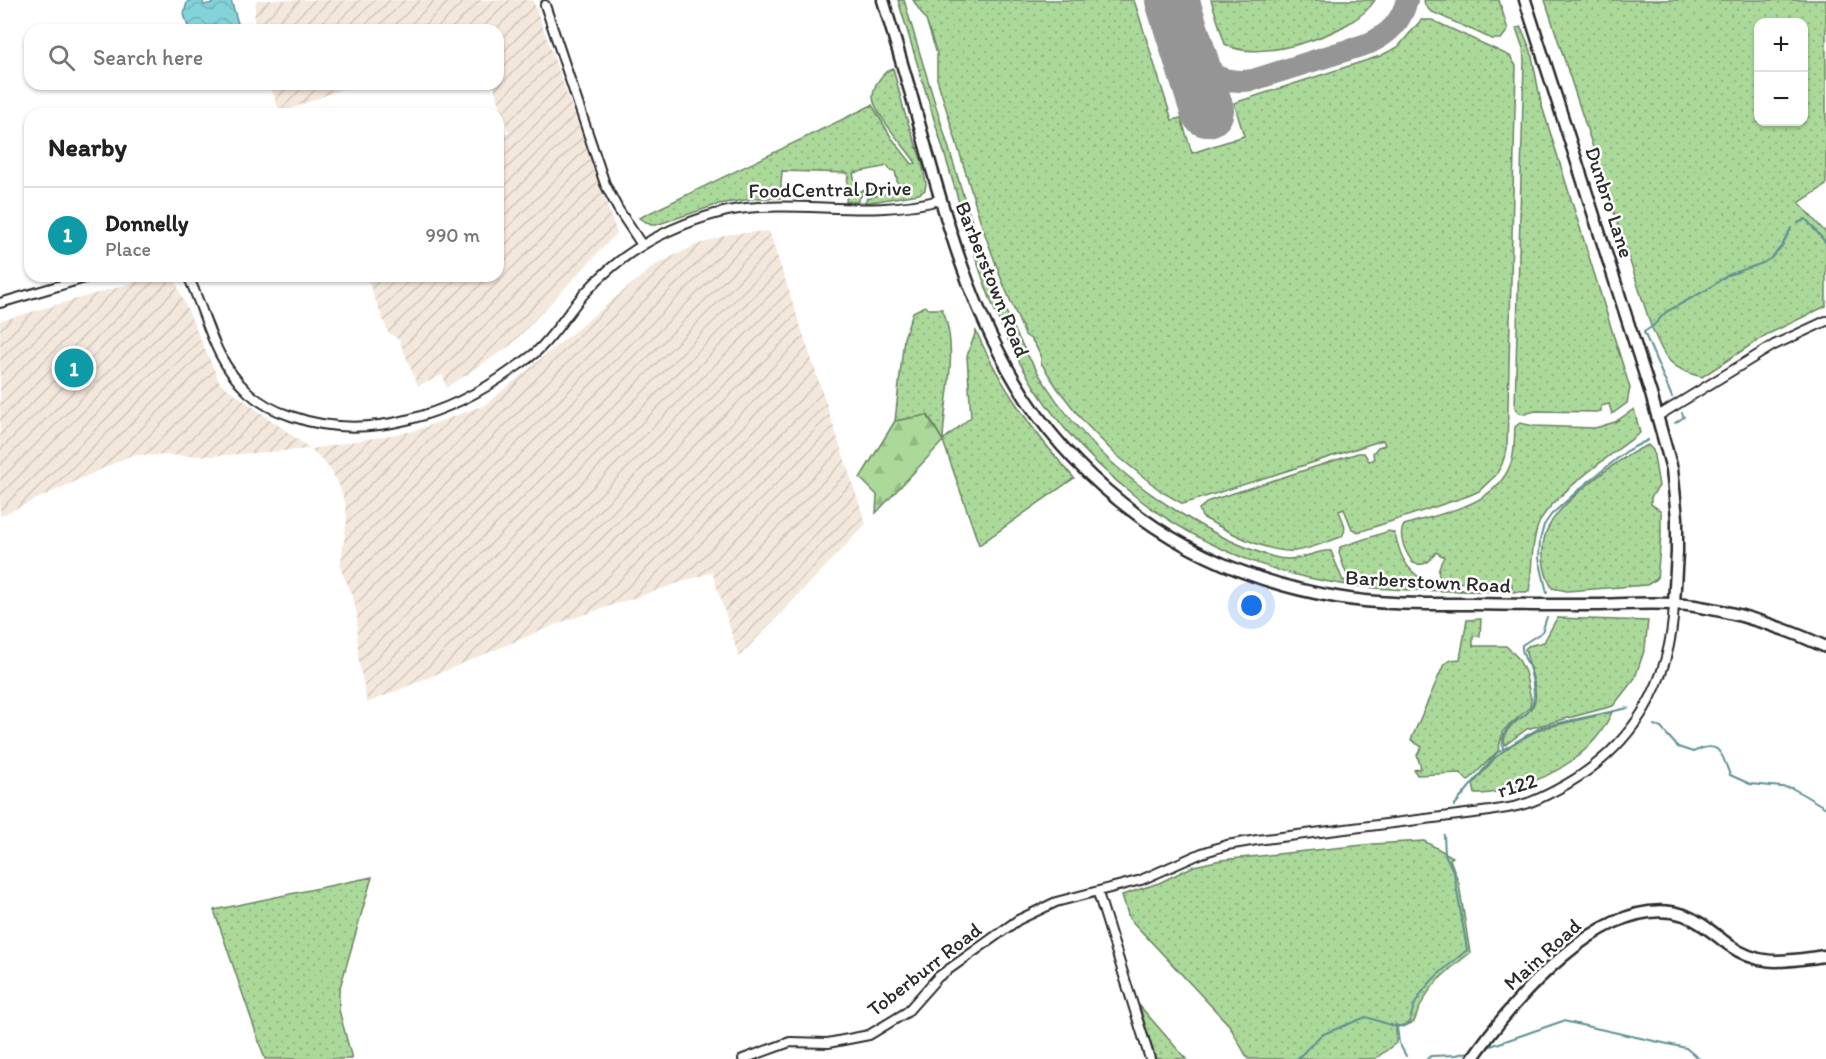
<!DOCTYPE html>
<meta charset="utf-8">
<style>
:root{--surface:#fff;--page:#f2f2f2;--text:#222;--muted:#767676;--line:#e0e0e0;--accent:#111827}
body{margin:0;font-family:Itim,sans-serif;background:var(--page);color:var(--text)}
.controls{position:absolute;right:18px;top:18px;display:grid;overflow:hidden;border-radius:12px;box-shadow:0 2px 4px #0004}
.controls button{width:54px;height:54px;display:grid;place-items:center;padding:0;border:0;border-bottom:2px solid var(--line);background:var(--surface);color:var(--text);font:30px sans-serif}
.you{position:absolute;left:1252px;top:606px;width:21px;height:21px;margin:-15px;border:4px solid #fff;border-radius:50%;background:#1a73e8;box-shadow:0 0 0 9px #1a73e833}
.badge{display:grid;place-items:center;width:39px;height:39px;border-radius:50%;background:var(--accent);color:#fff;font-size:20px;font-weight:700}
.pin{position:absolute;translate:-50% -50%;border:3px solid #fff;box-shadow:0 2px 6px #0006}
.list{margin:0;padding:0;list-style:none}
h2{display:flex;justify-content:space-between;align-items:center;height:78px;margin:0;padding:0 24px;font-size:26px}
h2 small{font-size:20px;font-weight:400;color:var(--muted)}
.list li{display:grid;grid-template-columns:39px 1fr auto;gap:18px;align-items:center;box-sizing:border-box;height:96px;padding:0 24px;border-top:2px solid var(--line)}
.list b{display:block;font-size:22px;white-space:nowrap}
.list p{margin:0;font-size:20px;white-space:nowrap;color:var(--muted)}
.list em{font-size:20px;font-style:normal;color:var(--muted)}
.icon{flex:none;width:33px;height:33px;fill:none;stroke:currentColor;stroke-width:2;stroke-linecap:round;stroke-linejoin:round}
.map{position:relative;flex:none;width:1826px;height:1059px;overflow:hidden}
.search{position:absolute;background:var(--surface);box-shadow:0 2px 4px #0004;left:24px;top:24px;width:480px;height:66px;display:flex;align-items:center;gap:15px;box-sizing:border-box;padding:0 21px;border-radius:18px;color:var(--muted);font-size:22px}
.panel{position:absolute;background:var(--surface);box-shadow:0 2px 4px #0004;left:24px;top:108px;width:480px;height:174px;border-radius:18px}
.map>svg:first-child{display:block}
.industrial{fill:url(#industrial-furrows)}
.grass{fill:url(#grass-dots);stroke:#6a8262;stroke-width:1.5;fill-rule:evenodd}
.forest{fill:url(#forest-firs);stroke:#6a8262;stroke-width:1.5}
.water{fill:url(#water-waves);stroke:#5f9094;stroke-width:1.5}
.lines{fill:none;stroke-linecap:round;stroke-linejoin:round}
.stream{stroke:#5f9094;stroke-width:2}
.taxiway{stroke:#959595;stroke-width:22}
.runway{stroke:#959595;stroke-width:54}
.street-casing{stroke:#2b2b2b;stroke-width:12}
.secondary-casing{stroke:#2b2b2b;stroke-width:15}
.street{stroke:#fff;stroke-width:8}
.secondary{stroke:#fff;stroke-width:10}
.labels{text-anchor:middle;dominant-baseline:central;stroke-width:5;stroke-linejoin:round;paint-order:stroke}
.street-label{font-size:21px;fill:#2b2b2b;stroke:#fff}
</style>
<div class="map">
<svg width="1826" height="1059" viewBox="0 0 1826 1059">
<defs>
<pattern id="industrial-furrows" width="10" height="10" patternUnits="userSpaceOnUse" patternTransform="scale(1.5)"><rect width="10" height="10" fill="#f4e8dc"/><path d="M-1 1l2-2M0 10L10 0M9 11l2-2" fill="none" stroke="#d1c7bd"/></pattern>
<pattern id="grass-dots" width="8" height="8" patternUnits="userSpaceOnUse" patternTransform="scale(1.5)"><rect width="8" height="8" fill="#aad999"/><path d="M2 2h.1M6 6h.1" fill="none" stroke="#92ba84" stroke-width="1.8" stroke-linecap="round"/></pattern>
<pattern id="forest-firs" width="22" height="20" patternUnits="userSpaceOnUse" patternTransform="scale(1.5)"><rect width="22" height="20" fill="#aad999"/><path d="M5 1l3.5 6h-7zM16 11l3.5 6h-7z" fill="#92ba84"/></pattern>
<pattern id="water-waves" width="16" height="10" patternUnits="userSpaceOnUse" patternTransform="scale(1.5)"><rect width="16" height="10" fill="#82d3da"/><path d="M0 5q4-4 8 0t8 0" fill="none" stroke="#70b5bb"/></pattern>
</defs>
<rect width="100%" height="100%" fill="#fff"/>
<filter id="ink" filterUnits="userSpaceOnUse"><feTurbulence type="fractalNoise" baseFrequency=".0167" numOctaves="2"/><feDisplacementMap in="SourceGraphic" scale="12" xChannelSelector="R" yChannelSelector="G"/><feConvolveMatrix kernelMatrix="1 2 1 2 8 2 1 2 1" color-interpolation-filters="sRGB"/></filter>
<g filter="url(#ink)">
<!-- industrial -->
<path class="industrial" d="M256 0H533L617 233 511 345 446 388 443 375 418 386 399 340 388 332 366 276H498V136L509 132 493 84H498V30H256L254 21Z
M270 84H355L280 113Z
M769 231 866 524 739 657 712 572 562 622 367 703 358 658 357 615 353 596 340 568 347 520 345 503 338 482 329 468 311 449 211 456 132 455 0 516V321L157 276 174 279 220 383 311 449 414 431 485 405 655 265 696 245 730 234Z"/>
<!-- grass -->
<path class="grass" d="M898 0H904C920 55 937 110 954 165 997 307 1040 425 1172 508 1203 528 1238 547 1274 557 1285 560 1298 559 1309 555 1317 553 1324 550 1331 551L1343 581 1348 579 1339 553 1340 547 1389 531 1394 533C1398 542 1399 552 1404 560 1425 598 1475 589 1512 589V584L1445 582C1434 575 1439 566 1444 557L1436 552C1430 562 1424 567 1413 563 1406 553 1397 536 1404 525 1444 512 1498 506 1512 460 1515 449 1514 438 1515 427L1520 423 1534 426 1595 428 1615 422 1634 409 1640 433C1616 451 1550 497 1539 523 1531 543 1532 570 1529 592 1461 590 1390 594 1324 581 1188 556 1068 465 1008 340 985 293 971 243 956 192 937 128 917 64 898 0Z
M913 0H1134L1172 120 1181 118 1192 153 1244 136 1234 103 1380 56 1398 47 1421 20H1432L1510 56 1516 66 1507 449 1502 464 1496 475 1479 491 1468 496 1359 532 1352 529 1344 509 1339 511C1342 520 1349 529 1341 537 1326 542 1311 549 1295 551 1268 554 1225 530 1202 517L1199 509 1209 501 1358 453H1364L1369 461 1374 460 1373 453 1378 447 1385 445 1383 440 1183 504 1162 492 1114 453 1083 421 1058 389 1041 363V355L1032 340 1025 335 1002 281 982 226 937 79V54L926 20Z
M1211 0H1375C1356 33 1258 65 1225 44Z
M1424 0H1499L1508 30 1501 39H1492L1430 11 1425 5Z
M1545 0H1826V185L1799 203 1826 233V306L1766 335 1702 377C1667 368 1665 357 1651 326ZM1758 22H1804V122H1758Z
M1521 27 1531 51 1541 103 1630 388 1627 403 1612 414 1609 404 1601 406V411L1596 412 1535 411 1525 414 1519 413 1515 408 1524 61 1523 48 1516 28Z
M893 68 905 114 922 162 926 184 925 190 919 194 865 203 867 198 899 190 895 171 890 170 888 166 853 173 857 192 884 186 883 188 863 193 857 202H846L848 173 782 171 780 198H758L719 204 656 225H651L639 218 872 105 891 137 912 164 916 163C907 148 874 115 873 97 873 91 876 84 879 80 884 73 886 71 893 68Z
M925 306 928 309H942C960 349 944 398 943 440L971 417 967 356 976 331C1001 387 1033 432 1074 478L979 545 943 441 928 415 895 421 904 338 913 312Z
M1648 445 1653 450 1659 486 1651 497V504L1661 511V536L1657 579 1647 585 1567 591 1552 588C1542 571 1539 543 1549 526 1562 500 1622 456 1648 445Z
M1557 618 1648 621 1645 648 1635 678 1613 706 1527 729 1505 745C1499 723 1532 718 1535 700 1538 689 1528 662 1525 649L1528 646 1544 642Z
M1481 619 1480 636H1473V646H1506L1518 658 1525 672 1531 699 1530 707 1503 731 1498 751 1468 781 1460 773 1417 775 1414 770 1421 768 1417 755 1422 747 1411 740 1444 664 1451 660 1460 659 1467 620Z
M1612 712C1595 752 1553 778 1512 788 1500 791 1487 795 1475 794L1473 784 1495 758 1513 744 1540 729Z
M1424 841 1453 857 1450 859 1459 884 1470 953C1443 974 1425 988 1414 1022L1403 1027 1396 1025V1043L1375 1059H1248L1229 1025 1129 918 1122 895 1159 883 1194 866 1221 860 1373 844Z
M372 877 339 991V1010L352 1059H265L214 910Z
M1139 1005 1186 1059H1156Z"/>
<!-- forest -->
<path class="forest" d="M927 415 943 441 876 513 877 495 860 478 895 421Z"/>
<!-- water -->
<path class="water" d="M192 0H202L204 5 213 3V0H231L240 30H189L184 14 187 2Z"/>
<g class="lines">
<!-- stream -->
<path class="stream" d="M1798 223 1806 219 1826 243
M1672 397 1644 332 1653 326 1666 312 1708 289 1728 275 1763 263 1771 258 1782 246 1791 228
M1675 423 1684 417 1682 413
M1547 593 1539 558 1540 540 1544 525 1551 515 1583 486 1628 450 1648 440
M1654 725 1661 728 1678 747 1693 752C1720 739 1721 753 1730 775L1750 784 1792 788 1826 808
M1503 749C1499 720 1526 723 1532 705 1536 695 1532 677 1529 667 1526 659 1521 654 1522 645L1542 632 1547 617
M1454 806 1497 753 1541 727 1628 708
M1397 1027 1399 1043 1406 1056
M1485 1048 1563 1021 1686 1048 1699 1059
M1297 1059 1321 1035 1366 1017 1397 1027 1408 1024C1411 1018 1412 1012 1414 1006 1425 982 1448 966 1467 950L1454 873 1445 854 1444 835
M1427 1059 1431 1056 1456 1055 1473 1051"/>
<!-- taxiway -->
<path class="taxiway" d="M1185 42C1201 71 1219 85 1253 80L1370 43C1390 33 1401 22 1407 0"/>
<!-- runway -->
<path class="runway" d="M1172 0 1207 110"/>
<!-- street casing -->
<g class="street-casing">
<path id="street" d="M545 5 605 184 618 209 642 245
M188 276C208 318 212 358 248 392 260 403 275 411 291 416 367 443 450 415 513 369 520 364 528 359 535 353 554 336 567 313 584 294 608 267 638 245 671 230 698 218 730 208 759 207 822 204 877 216 940 200
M0 303 92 276
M1658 416 1774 345 1826 321
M1098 893 1150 1059
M743 1059 790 1042 828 1043 869 1035 907 1012 938 977 1018 920 1056 902 1141 880 1202 853 1227 845 1257 840 1490 811C1500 809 1511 808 1521 805 1537 801 1553 792 1567 784 1634 745 1671 682 1674 604"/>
</g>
<!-- secondary casing -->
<g class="secondary-casing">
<path id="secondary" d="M883 0C892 31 902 63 911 94 940 198 966 307 1026 399 1056 444 1095 484 1139 516 1197 558 1265 585 1336 597 1381 605 1428 604 1473 604 1515 605 1556 605 1597 605 1630 604 1663 602 1695 606 1740 613 1785 628 1826 647
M1525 0 1651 394 1672 469 1677 518V552L1674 604
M1472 1059C1512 1002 1604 890 1684 915 1702 922 1714 934 1729 945 1762 969 1789 960 1826 956"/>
</g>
<!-- street -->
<use href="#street" class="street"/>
<!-- secondary -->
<use href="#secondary" class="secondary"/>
</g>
</g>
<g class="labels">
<!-- street labels -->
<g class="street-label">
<text transform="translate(830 189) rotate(-1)">FoodCentral Drive</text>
<text transform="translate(1610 202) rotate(72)">Dunbro Lane</text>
<text transform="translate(993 279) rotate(68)">Barberstown Road</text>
<text transform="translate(1428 581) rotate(3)">Barberstown Road</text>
<text transform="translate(1517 785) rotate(-17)">r122</text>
<text transform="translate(1542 954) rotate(-42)">Main Road</text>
<text transform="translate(924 969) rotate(-38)">Toberburr Road</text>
</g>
</g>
</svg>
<div class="controls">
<button>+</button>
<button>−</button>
</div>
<div class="you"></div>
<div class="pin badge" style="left:74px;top:368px;background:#0f9aa8">1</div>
<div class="search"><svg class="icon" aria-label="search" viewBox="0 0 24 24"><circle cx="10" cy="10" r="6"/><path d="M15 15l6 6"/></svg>Search here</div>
<section class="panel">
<h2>Nearby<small></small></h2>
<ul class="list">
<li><span class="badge" style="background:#0f9aa8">1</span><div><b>Donnelly</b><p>Place</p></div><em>990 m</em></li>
</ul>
</section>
</div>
